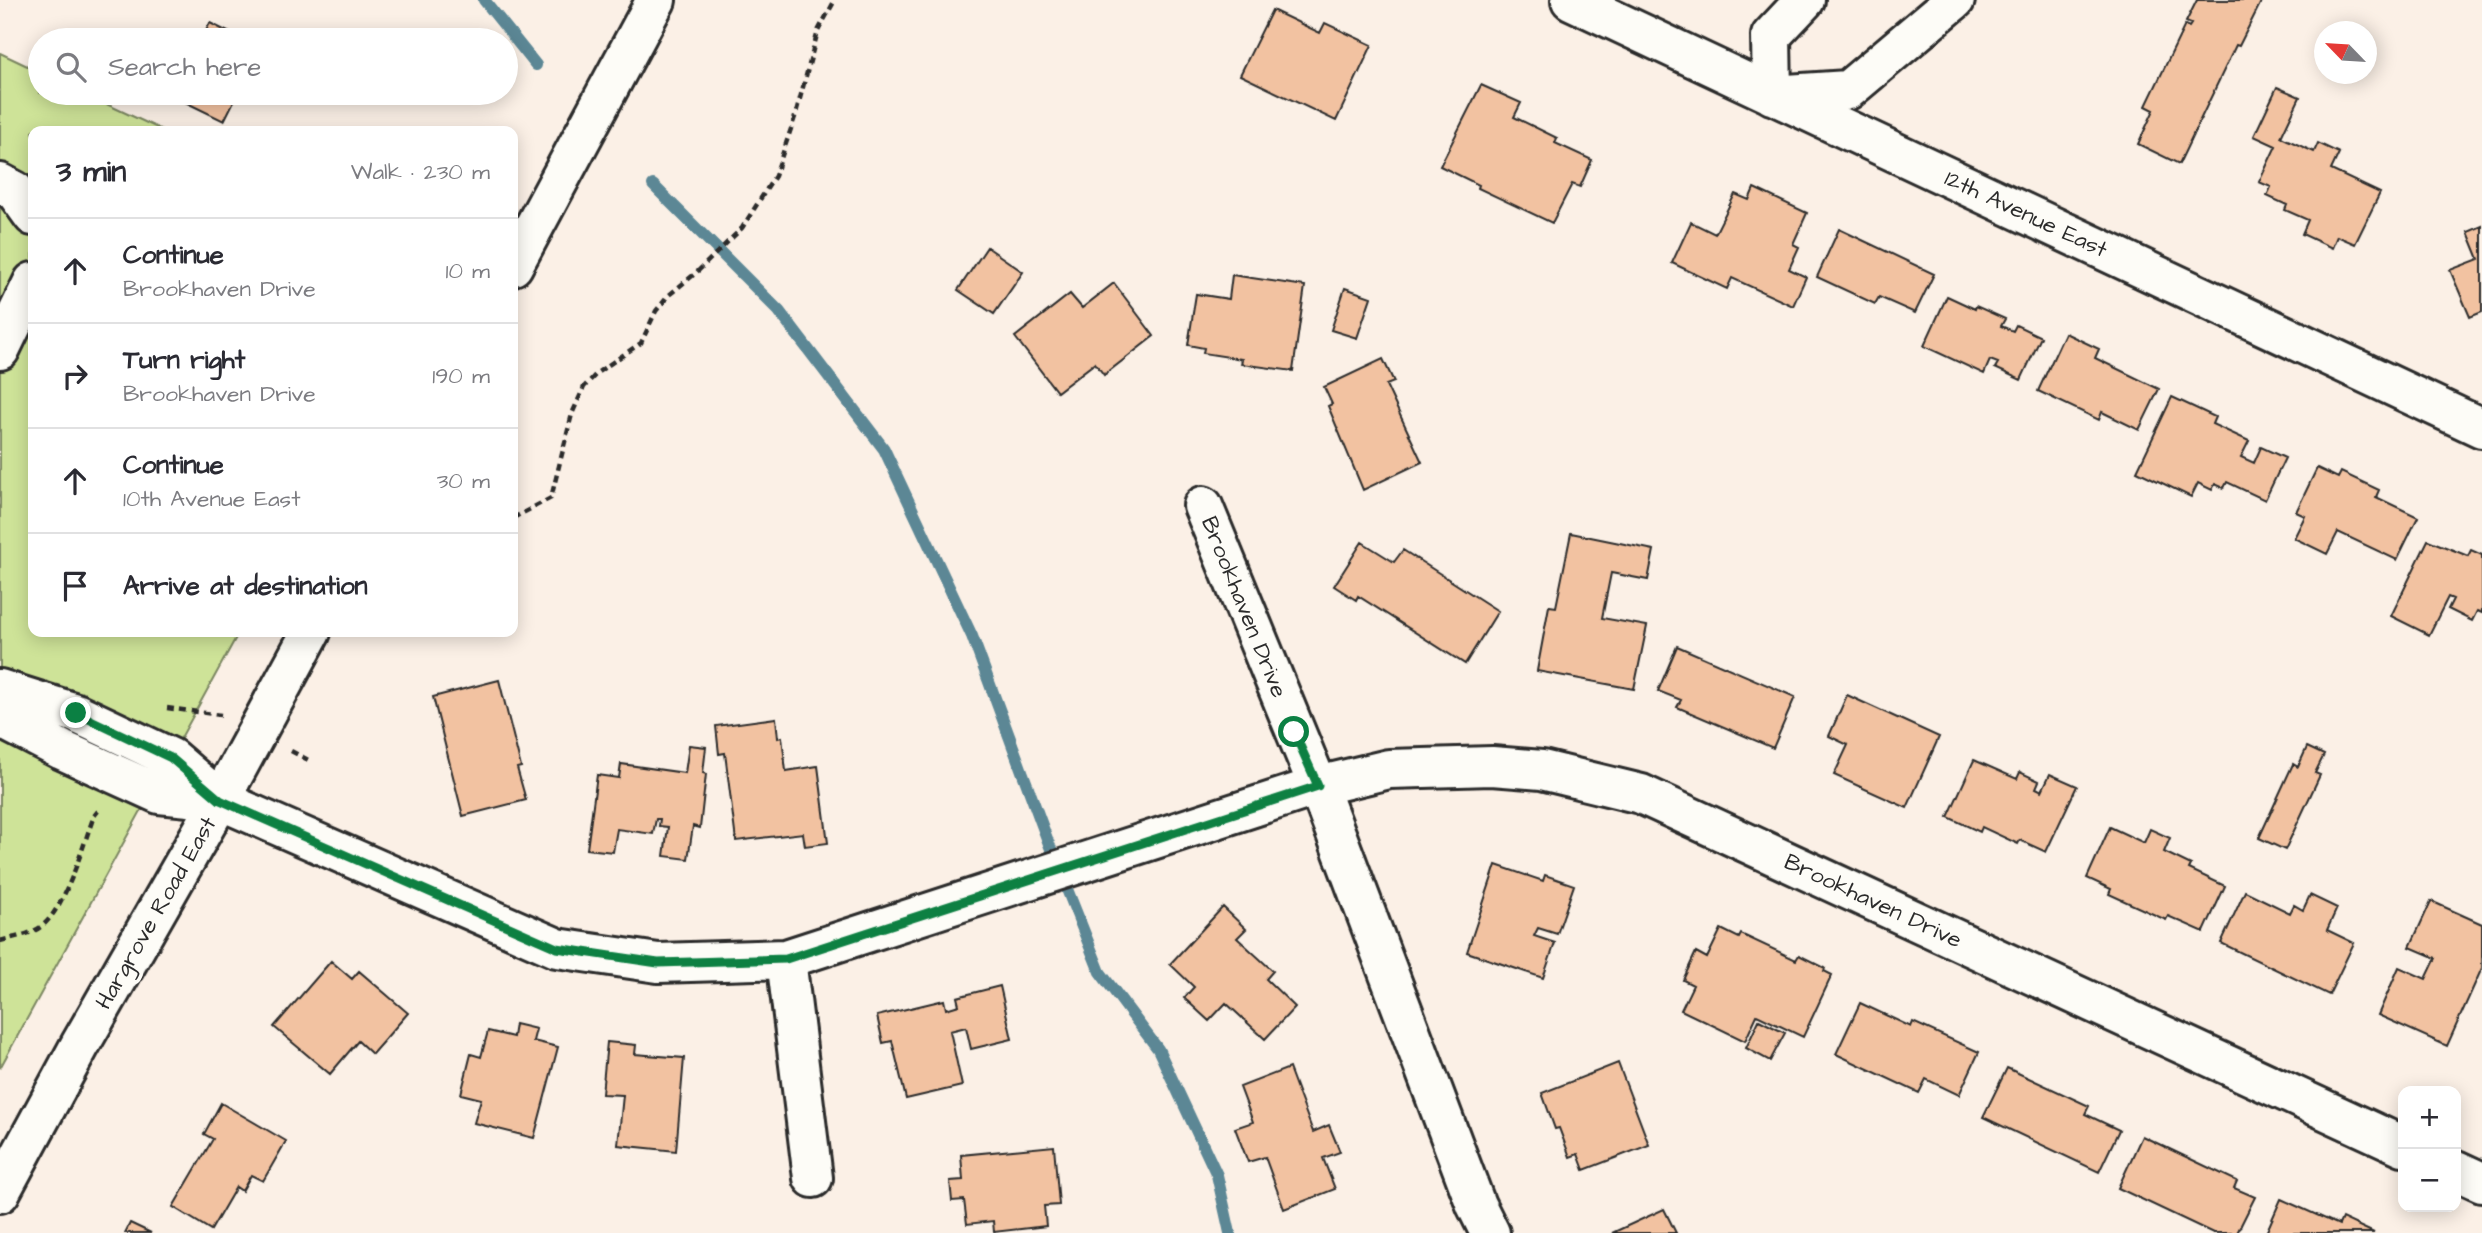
<!DOCTYPE html>
<meta charset="utf-8">
<style>
:root{--surface:#fff;--page:#f7f7f7;--text:#2b2b33;--muted:#7c7c81;--line:#e1e1e2}
body{margin:0;font-family:"Architects Daughter",sans-serif;background:var(--page);color:var(--text)}
.controls{position:absolute;right:21px;bottom:21px;display:grid;overflow:hidden;border-radius:14px;box-shadow:0 4px 18px #0003}
.controls button{width:63px;height:63px;display:grid;place-items:center;padding:0;border:0;border-bottom:2px solid var(--line);background:var(--surface);color:var(--text);font:35px sans-serif}
.compass{position:absolute;left:2314px;top:21px;width:63px;height:63px;border-radius:50%;background:var(--surface);box-shadow:0 4px 18px #0003;rotate:295deg}
.stop{position:absolute;width:21px;height:21px;margin:-16px;border:5px solid #0b8043;border-radius:50%;background:#fff}
.stop.end{background:#0b8043;border-color:#fff;box-shadow:0 2px 7px #0008}
.list{margin:0;padding:0;list-style:none}
h2{display:flex;justify-content:space-between;align-items:center;height:91px;margin:0;padding:0 28px;font-size:30px}
h2 small{font-size:23px;font-weight:400;color:var(--muted)}
.list li{display:grid;grid-template-columns:46px 1fr auto;gap:21px;align-items:center;box-sizing:border-box;height:105px;padding:0 28px;border-top:2px solid var(--line)}
.list b{display:block;font-size:26px;white-space:nowrap}
.list p{margin:0;font-size:23px;white-space:nowrap;color:var(--muted)}
.list em{font-size:23px;font-style:normal;color:var(--muted)}
.icon{flex:none;width:38px;height:38px;fill:none;stroke:currentColor;stroke-width:2;stroke-linecap:round;stroke-linejoin:round}
.map{position:relative;flex:none;width:2482px;height:1233px;overflow:hidden}
.search{position:absolute;background:var(--surface);box-shadow:0 4px 18px #0003;left:28px;top:28px;width:490px;height:77px;display:flex;align-items:center;gap:18px;box-sizing:border-box;padding:0 24px;border-radius:38px;color:var(--muted);font-size:26px}
.panel{position:absolute;background:var(--surface);box-shadow:0 4px 18px #0003;left:28px;top:126px;width:490px;height:511px;border-radius:14px}
.map>svg:first-child{display:block}
.green{fill:#cee398;stroke:#7c8762;stroke-width:2}
.lines{fill:none;stroke-linecap:round;stroke-linejoin:round}
.stream{stroke:#5b8795;stroke-width:12}
.building{fill:#f2c2a1;stroke:#2b2b2b;stroke-width:2}
.minor-casing{stroke:#2b2b2b;stroke-width:44}
.major-casing{stroke:#2b2b2b;stroke-width:44}
.path{stroke:#2b2b2b;stroke-width:4.5;stroke-dasharray:7 5;stroke-linecap:butt}
.minor{stroke:#fdfcf7;stroke-width:38}
.major{stroke:#fdfcf7;stroke-width:38}
.route{stroke:#0b8043;stroke-width:9}
.labels{text-anchor:middle;dominant-baseline:central;stroke-width:7;stroke-linejoin:round;paint-order:stroke}
.street-label{font-size:23px;fill:#2b2b2b;stroke:#fdfcf7}
</style>
<div class="map">
<svg width="2482" height="1233" viewBox="0 0 2482 1233">
<rect width="100%" height="100%" fill="#fbf0e6"/>
<filter id="ink" filterUnits="userSpaceOnUse"><feTurbulence type="fractalNoise" baseFrequency=".0143" numOctaves="2"/><feDisplacementMap in="SourceGraphic" scale="14" xChannelSelector="R" yChannelSelector="G"/><feConvolveMatrix kernelMatrix="1 2 1 2 8 2 1 2 1" color-interpolation-filters="sRGB"/></filter>
<g filter="url(#ink)">
<!-- green -->
<path class="green" d="M0 53 40 72V93H83L164 131H33V632H239L0 1068Z"/>
<g class="lines">
<!-- stream -->
<path class="stream" d="M484 0 536 65
M653 185 779 311 884 449 972 636 1049 844 1100 972 1158 1049 1217 1175 1230 1233"/>
</g>
<!-- building -->
<path class="building" d="M2197 0H2262L2239 46 2236 45 2179 164 2138 144 2154 110 2146 106 2185 25 2189 27 2191 24 2186 22Z
M1272 10 1320 33 1325 23 1372 45 1336 121 1240 75Z
M210 23 244 40H201Z
M1481 85 1521 103 1514 117 1557 138 1555 143 1592 160 1580 187 1572 184 1552 223 1478 188 1479 185 1440 166Z
M2277 87 2300 97 2281 137 2314 152 2318 143 2339 153 2331 170 2380 193 2355 244 2337 236 2332 248 2302 234 2308 220 2285 210 2287 205 2267 196 2271 187 2259 182 2276 146 2254 136Z
M187 93H238L224 121 183 101Z
M1754 188 1807 213 1793 244 1799 247 1789 269 1806 277 1793 306 1732 278 1727 289 1672 263 1691 222 1715 234 1735 194 1749 200Z
M2482 226V312L2470 317 2450 270 2479 259 2468 232Z
M1839 229 1934 274 1915 313 1879 297 1875 304 1817 277Z
M987 247 1023 272 994 314 958 290Z
M1232 275 1305 286 1293 371 1241 364 1242 359 1203 353 1204 348 1188 345 1196 294 1229 299Z
M1114 283 1154 336 1104 375 1095 363 1057 392 1015 337 1070 294 1082 308Z
M1345 288 1371 297 1357 338 1331 330Z
M1947 296 1975 309 1976 306 2005 319 2001 326 2013 331 2016 325 2041 337 2021 380 1995 368 1998 363 1990 360 1984 374 1924 346Z
M2065 333 2099 349 2095 358 2159 389 2139 430 2102 412 2099 420 2038 391Z
M1383 359 1394 382 1386 385 1422 462 1363 490 1328 406 1332 404 1324 387Z
M2172 397 2215 417 2212 424 2249 441 2241 457 2254 463 2261 447 2285 458 2265 500 2227 482 2224 488 2215 484 2212 490 2198 483 2191 497 2137 471Z
M2317 468 2338 478 2341 472 2379 490 2376 497 2418 517 2397 560 2338 532 2327 554 2294 538 2305 516 2296 512Z
M1571 533 1654 550 1648 580 1611 573 1602 618 1647 626 1634 689 1537 671 1549 606 1556 607Z
M2428 540 2468 556 2471 550 2482 555V613L2477 611 2472 621 2448 609 2453 599 2448 597 2429 635 2391 616Z
M1362 542 1394 562 1403 550 1498 611 1465 664 1358 596 1356 600 1334 586Z
M1677 646 1795 697 1773 748 1677 707 1681 700 1658 691Z
M499 680 521 767 517 768 526 800 463 816 433 697Z
M1847 695 1939 737 1907 808 1834 775 1848 745 1829 736Z
M776 718 778 738 782 737 786 771 818 766 828 843 805 846 803 833 736 841 725 753 719 754 716 726Z
M689 745 706 747 703 773 706 774 700 828 693 826 688 859 664 856 668 827 659 826 660 819H656L653 834 617 829 613 852 587 849 597 775 619 778 621 764 685 773Z
M2307 747 2324 755 2315 773 2320 775 2285 850 2259 838 2293 764 2298 767Z
M1974 760 2017 779 2020 772 2039 781 2036 788 2042 791 2050 774 2077 786 2046 852 2020 840 2018 844 1982 827 1980 832 1948 817Z
M2110 827 2144 843 2150 829 2170 838 2164 852 2191 865 2189 869 2225 886 2204 932 2168 916 2166 920 2109 894 2111 889 2087 878Z
M1496 865 1543 881 1545 875 1574 885 1557 934 1538 928 1534 936 1555 943 1543 978 1467 952Z
M2245 891 2290 913 2294 905 2303 910 2310 895 2337 908 2327 930 2354 943 2329 995 2221 943Z
M2431 901 2482 924V968L2447 1046 2378 1015 2399 967 2426 979 2436 958 2410 947Z
M1223 907 1246 929 1237 938 1273 971 1266 979 1295 1007 1265 1039 1226 1003 1209 1021 1184 998 1194 987 1170 964Z
M1721 929 1739 938 1741 934 1796 960 1799 955 1825 968 1824 971 1832 975 1803 1037 1757 1015 1745 1041 1681 1010 1693 985 1683 980 1696 952 1707 958Z
M331 961 352 979 359 971 408 1013 372 1054 358 1041 330 1074 274 1027Z
M1000 986 1012 1039 971 1049 966 1027 950 1031 962 1086 906 1099 892 1041 883 1043 877 1016 944 1000 946 1009 959 1005 957 997Z
M1860 1003 1911 1027 1913 1022 1979 1052 1959 1095 1926 1079 1919 1093 1836 1054Z
M1759 1020 1785 1033 1770 1061 1746 1048Z
M515 1024 536 1029 533 1041 558 1047 534 1138 474 1123 481 1099 461 1094 471 1054 481 1057 488 1031 513 1037Z
M607 1042 636 1045 635 1054 684 1058 676 1151 618 1145 623 1095 602 1094Z
M1618 1063 1649 1145 1584 1170 1578 1154 1570 1157 1559 1128 1555 1129 1542 1093Z
M1289 1068 1313 1132 1329 1125 1340 1152 1323 1158 1335 1189 1284 1209 1265 1157 1248 1162 1235 1128 1253 1122 1240 1087Z
M2007 1068 2089 1106 2085 1114 2119 1130 2099 1172 1983 1117Z
M221 1103 286 1141 263 1181 251 1175 242 1191 236 1187 211 1230 173 1207 213 1139 204 1134Z
M2142 1136 2237 1181 2234 1188 2255 1197 2237 1233H2213L2118 1188Z
M1054 1146 1059 1205 1044 1206 1046 1226 994 1232 993 1221 967 1224 964 1200 952 1201 950 1181 963 1180 961 1155Z
M2281 1199 2339 1225 2342 1218 2374 1233H2266Z
M1664 1209 1676 1233H1612Z
M130 1223 151 1233H125Z"/>
<g class="lines">
<!-- minor casing -->
<g class="minor-casing">
<path id="minor" d="M1571 0 2482 428
M1805 0 1771 36 1772 95 1848 90 1955 0
M0 183 15 191 33 216
M0 350 33 282
M1203 506 1318 786 1476 1205 1490 1233
M0 689 76 713 171 758 220 800 557 948 658 963 786 959 1318 786 1389 769 1492 766 1542 770 1641 794 2403 1146
M0 718 62 750 159 794 220 800
M786 959 813 1178
M2456 1170 2482 1182"/>
</g>
<!-- major casing -->
<g class="major-casing">
<path id="major" d="M513 266 656 0
M0 1193 80 1045 220 800 311 632"/>
</g>
<!-- path -->
<path class="path" d="M513 518 551 498 572 414 584 387 598 372 641 343 656 311 669 295 697 272 742 228 775 176 795 117 818 31 835 0
M167 708 221 715
M291 751 312 762
M0 941C14 937 30 935 42 926 66 907 83 845 94 816L98 811"/>
<!-- minor -->
<use href="#minor" class="minor"/>
<!-- major -->
<use href="#major" class="major"/>
</g>
</g>
<g class="lines" filter="url(#ink)">
<!-- route -->
<path class="route" d="M76 713 171 758 220 800 557 948 658 963 786 959 1318 786 1294 732"/>
</g>
<g class="labels">
<!-- street labels -->
<g class="street-label">
<text transform="translate(2026 214) rotate(25)">12th Avenue East</text>
<text transform="translate(1244 607) rotate(68)">Brookhaven Drive</text>
<text transform="translate(1873 901) rotate(25)">Brookhaven Drive</text>
<text transform="translate(156 913) rotate(-60)">Hargrove Road East</text>
</g>
</g>
</svg>
<div class="controls">
<button>+</button>
<button>−</button>
</div>
<svg class="compass" viewBox="-18 -18 36 36"><path d="M0-13l5 13h-10z" fill="#e53935"/><path d="M0 13l5-13h-10z" fill="#7c7c81"/></svg>
<div class="stop" style="left:1294px;top:732px"></div>
<div class="stop end" style="left:76px;top:713px"></div>
<div class="search"><svg class="icon" aria-label="search" viewBox="0 0 24 24"><circle cx="10" cy="10" r="6"/><path d="M15 15l6 6"/></svg>Search here</div>
<section class="panel">
<h2>3 min<small>Walk · 230 m</small></h2>
<ul class="list">
<li><svg class="icon" aria-label="ahead" viewBox="0 0 24 24"><path d="M12 20V5M6 11l6-6 6 6"/></svg><div><b>Continue</b><p>Brookhaven Drive</p></div><em>10 m</em></li>
<li><svg class="icon" aria-label="right" viewBox="0 0 24 24"><path d="M7 20v-9h11M14 6l5 5-5 5"/></svg><div><b>Turn right</b><p>Brookhaven Drive</p></div><em>190 m</em></li>
<li><svg class="icon" aria-label="ahead" viewBox="0 0 24 24"><path d="M12 20V5M6 11l6-6 6 6"/></svg><div><b>Continue</b><p>10th Avenue East</p></div><em>30 m</em></li>
<li><svg class="icon" aria-label="arrive" viewBox="0 0 24 24"><path d="M6 21V4h12l-3 4 3 4H6"/></svg><div><b>Arrive at destination</b></div></li>
</ul>
</section>
</div>
